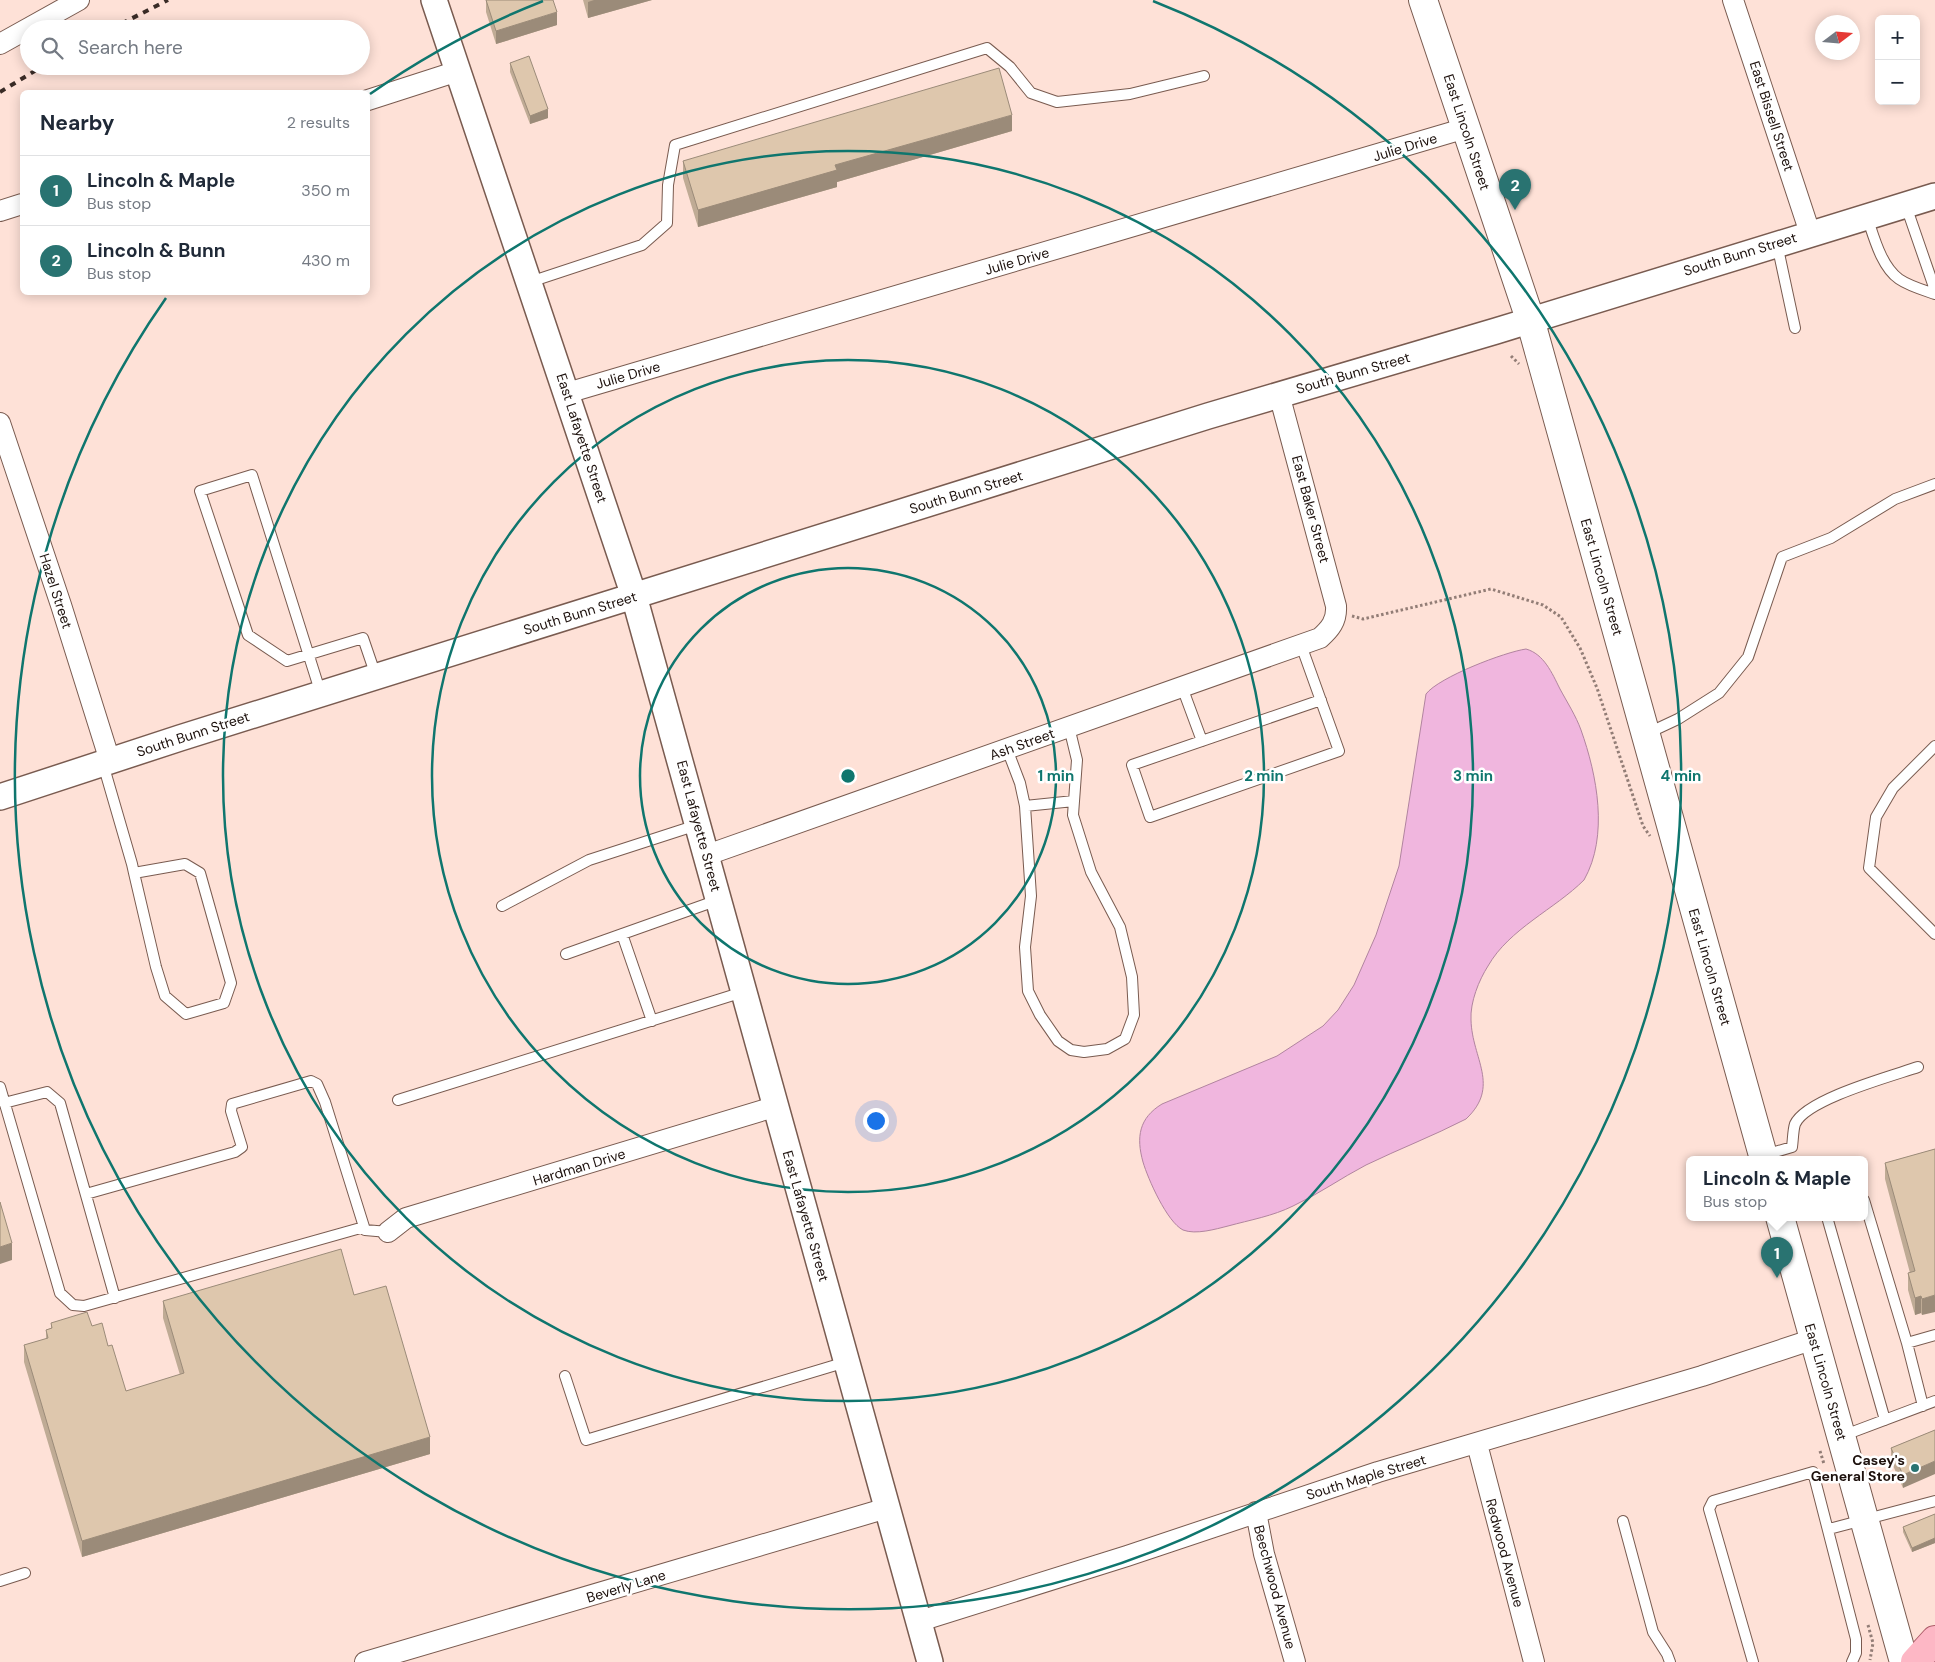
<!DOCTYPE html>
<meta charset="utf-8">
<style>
:root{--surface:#fff;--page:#f6f6f7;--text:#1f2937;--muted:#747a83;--line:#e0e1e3;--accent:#297371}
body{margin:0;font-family:"DM Sans",sans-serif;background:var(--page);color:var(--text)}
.controls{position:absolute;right:15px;top:15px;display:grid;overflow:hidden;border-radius:8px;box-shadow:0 2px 12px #0003}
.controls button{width:45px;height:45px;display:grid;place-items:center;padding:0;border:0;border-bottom:1px solid var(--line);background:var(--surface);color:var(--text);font:25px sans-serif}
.compass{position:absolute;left:1815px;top:15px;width:45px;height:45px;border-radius:50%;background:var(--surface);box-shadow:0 2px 12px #0003;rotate:74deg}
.you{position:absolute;left:875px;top:1120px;width:18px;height:18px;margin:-12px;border:4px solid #fff;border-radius:50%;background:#1a73e8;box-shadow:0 0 0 8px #1a73e833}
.badge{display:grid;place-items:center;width:32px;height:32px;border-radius:50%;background:var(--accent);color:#fff;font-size:16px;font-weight:700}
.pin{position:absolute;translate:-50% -41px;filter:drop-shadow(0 1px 2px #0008)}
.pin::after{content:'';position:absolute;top:26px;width:18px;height:15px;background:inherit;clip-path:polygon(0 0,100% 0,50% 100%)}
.popup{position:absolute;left:1686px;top:1156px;width:182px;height:65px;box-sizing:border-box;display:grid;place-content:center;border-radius:8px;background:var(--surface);filter:drop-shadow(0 1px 4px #0005);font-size:16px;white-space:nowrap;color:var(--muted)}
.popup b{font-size:19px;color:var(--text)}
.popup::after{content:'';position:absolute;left:50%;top:100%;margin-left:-10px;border:10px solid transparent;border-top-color:var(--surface)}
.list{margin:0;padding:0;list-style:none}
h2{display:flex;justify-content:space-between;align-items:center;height:65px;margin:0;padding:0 20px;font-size:21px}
h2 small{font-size:16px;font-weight:400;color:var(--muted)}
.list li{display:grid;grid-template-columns:32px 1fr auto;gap:15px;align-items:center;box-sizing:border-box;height:70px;padding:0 20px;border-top:1px solid var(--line)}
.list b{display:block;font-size:19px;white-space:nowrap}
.list p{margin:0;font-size:16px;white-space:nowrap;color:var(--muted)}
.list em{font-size:16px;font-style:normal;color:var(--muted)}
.icon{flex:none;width:28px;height:28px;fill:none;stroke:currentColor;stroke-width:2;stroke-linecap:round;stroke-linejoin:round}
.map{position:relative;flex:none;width:1935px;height:1662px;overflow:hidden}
.search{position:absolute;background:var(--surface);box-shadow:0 2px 12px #0003;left:20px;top:20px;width:350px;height:55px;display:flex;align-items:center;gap:12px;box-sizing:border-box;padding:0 18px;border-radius:28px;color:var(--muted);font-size:19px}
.panel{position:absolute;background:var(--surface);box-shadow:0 2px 12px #0003;left:20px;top:90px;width:350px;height:205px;border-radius:8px}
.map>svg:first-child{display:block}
.water{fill:#f0b6de;stroke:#b1849f}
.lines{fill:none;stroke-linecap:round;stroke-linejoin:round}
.service-casing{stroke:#795b50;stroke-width:12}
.minor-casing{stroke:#795b50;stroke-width:22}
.tertiary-casing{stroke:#795b50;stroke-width:28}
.secondary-casing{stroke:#795b50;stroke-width:30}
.primary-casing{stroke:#ae5e6b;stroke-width:30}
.path{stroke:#927d76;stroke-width:3;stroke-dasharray:2.5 2.5;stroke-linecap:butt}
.service{stroke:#fff;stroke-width:10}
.minor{stroke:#fff;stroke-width:20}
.tertiary{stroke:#fff;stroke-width:25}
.secondary{stroke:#fff;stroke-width:28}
.primary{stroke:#fdb7c5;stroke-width:28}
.rail{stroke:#392b26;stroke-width:4;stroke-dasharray:6 6;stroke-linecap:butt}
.wall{fill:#bfab95}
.shaded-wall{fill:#9b8b79}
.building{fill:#dec7ad;stroke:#9b8b79}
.ring{fill:none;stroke:#0f766e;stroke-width:2.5}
.poi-dot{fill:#297371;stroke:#fff;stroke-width:2}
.labels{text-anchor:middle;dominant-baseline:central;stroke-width:5;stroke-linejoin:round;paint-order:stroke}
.street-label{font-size:14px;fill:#1d110d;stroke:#fff}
.poi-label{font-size:14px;font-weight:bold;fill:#1d110d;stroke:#fff;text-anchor:end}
.centre{fill:#0f766e;stroke:#fff;stroke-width:2.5}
.ring-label{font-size:15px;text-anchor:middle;font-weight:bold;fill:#0f766e;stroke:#fff;stroke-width:5;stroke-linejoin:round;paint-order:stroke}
</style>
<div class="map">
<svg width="1935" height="1662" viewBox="0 0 1935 1662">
<rect width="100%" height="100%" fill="#fee1d7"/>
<!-- water -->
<path class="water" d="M1526 649C1544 654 1552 673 1560 689 1567 702 1576 716 1581 730 1597 775 1609 836 1584 880 1555 909 1509 929 1488 966 1479 980 1470 1002 1471 1020 1472 1059 1501 1086 1466 1119 1433 1136 1399 1149 1366 1165 1341 1178 1319 1194 1293 1206 1273 1216 1250 1220 1228 1226 1216 1229 1196 1235 1183 1230 1167 1222 1148 1179 1143 1162 1136 1137 1139 1118 1162 1104L1277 1056 1323 1026 1338 1010 1354 985 1376 935 1399 866 1426 694C1439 677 1505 652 1526 649Z"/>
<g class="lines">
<!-- service casing -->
<g class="service-casing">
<path id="service" d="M1906 206 1935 290
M1867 217C1874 237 1881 266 1899 279 1909 286 1923 290 1935 294
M1777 244 1795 328
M530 282 642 245 667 223 668 185 675 145 987 48 1010 67 1031 93 1057 102 1130 94 1204 76
M1301 645 1339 751 1150 817 1132 765 1321 700
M1182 687 1202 741
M321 694C298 621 275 548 252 475L200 491 248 635 287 661 363 638 376 676
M1646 734 1678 719 1719 693 1748 657 1782 557 1831 538 1895 499 1935 484
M1935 746 1893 788 1876 817 1869 868 1935 934
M1007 749 1020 783 1025 806 1031 896 1025 947 1028 991 1040 1015 1058 1041 1071 1050 1084 1052 1107 1049 1125 1039 1134 1015 1132 977 1120 927 1091 872 1073 815 1077 760 1069 727
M103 764 132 864 134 873 156 967 165 996 186 1014 224 1003 231 983 200 873 185 864 134 873
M1025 806 1074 801
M502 906 589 860 697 825
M622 934 652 1021
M566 954 718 900
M0 1087 60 1293 73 1305 84 1306 364 1227
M398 1100 743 992
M4 1103 47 1092 60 1103 115 1298
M1765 1155 1792 1147C1793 1140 1793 1130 1795 1124 1806 1099 1892 1076 1918 1067
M86 1194 235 1152 242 1147 231 1111 232 1104 311 1081 317 1084 325 1102 365 1230 388 1232
M1864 1200 1907 1343 1923 1406
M1827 1217 1885 1420
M1907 1343 1935 1335
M565 1376 586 1440 846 1362
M1842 1436 1935 1401
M1623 1521 1653 1632 1667 1654 1670 1662
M1829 1529 1935 1501
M0 1581 25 1573
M1753 1662 1709 1509 1713 1501 1813 1472 1856 1639V1653L1852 1662"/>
</g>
<!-- minor casing -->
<g class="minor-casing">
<path id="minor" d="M1733 0 1810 233
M0 44 79 0
M368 100 458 71
M0 211 22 204
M567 393 1466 128
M0 423 61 605 110 761
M707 855 1320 638C1330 629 1337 621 1336 606L1279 394
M388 1232 406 1218 774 1107
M1477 1444 1534 1662
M1256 1512 1264 1554 1295 1662
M920 1621 1127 1556 1378 1472 1702 1376 1814 1339
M365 1662 887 1508"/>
</g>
<!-- tertiary casing -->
<g class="tertiary-casing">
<path id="tertiary" d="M434 0 634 596 930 1662
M0 797 180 738 1208 416 1496 331 1935 196"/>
</g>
<!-- secondary casing -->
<g class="secondary-casing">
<path id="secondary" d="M1423 0 1530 319 1764 1159
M1780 1217 1904 1662"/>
</g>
<!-- primary casing -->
<g class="primary-casing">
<path id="primary" d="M1915 1662 1935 1640"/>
</g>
<!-- path -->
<path class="path" d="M1511 356 1519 364
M1352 616 1363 619 1491 589 1543 605 1561 617 1580 648 1597 688 1643 826 1650 836
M1820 1451 1824 1464
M1868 1625 1873 1643 1870 1660"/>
<!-- service -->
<use href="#service" class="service"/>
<!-- minor -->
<use href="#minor" class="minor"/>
<!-- tertiary -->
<use href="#tertiary" class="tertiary"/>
<!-- secondary -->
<use href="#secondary" class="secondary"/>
<!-- primary -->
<use href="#primary" class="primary"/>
<!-- rail -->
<path class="rail" d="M111 29 168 0
M0 92 43 66"/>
</g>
<!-- wall -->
<path class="wall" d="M486 0 557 25 496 44 486 12Z
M583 0H652L588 18Z
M510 63 548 118 530 124 510 72Z
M1012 131 837 182V187L698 227 683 178V161Z
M1935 1149 1922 1315 1921 1313 1915 1315 1908 1290V1273H1910L1885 1179V1163Z
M354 1295 430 1454 82 1557 24 1362V1345L46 1339V1330L51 1328V1323L92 1326 108 1346 126 1391 180 1375 163 1318V1301Z
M1935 1430 1903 1488 1891 1461V1448Z
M1935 1514V1543L1912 1552 1903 1532V1527Z"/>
<!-- shaded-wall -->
<path class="shaded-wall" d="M594 0H652L588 18V2Z
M557 12V25L496 44V31Z
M548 109V118L530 124V116Z
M1012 115V131L837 182V187L698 227V210L835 165Z
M12 1243V1260L0 1264V1247Z
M1935 1295V1312L1922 1315V1299Z
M1921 1296V1313L1915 1315V1298Z
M430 1437V1454L82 1557V1541Z
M1935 1461V1474L1903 1488V1475Z
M1935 1538V1543L1912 1552V1548Z"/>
<!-- building -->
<path class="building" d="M486 0H553L557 12 496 31Z
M529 56 548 109 530 116 510 63Z
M999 68 1012 115 835 165 837 170 698 210 683 161Z
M1935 1149V1295L1922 1299 1921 1296 1915 1298 1908 1273 1915 1271 1885 1163Z
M0 1202 12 1243 0 1247Z
M341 1249 354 1295 386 1286 430 1437 82 1541 24 1345 48 1338 46 1330 52 1328 51 1323 87 1312 92 1326 102 1323 108 1346 112 1345 126 1391 184 1373 163 1301Z
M1935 1430V1461L1903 1475 1891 1448Z
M1935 1514V1538L1912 1548 1903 1527Z"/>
<!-- distance rings -->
<g class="ring">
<circle cx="848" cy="776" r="208"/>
<circle cx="848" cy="776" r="416"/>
<circle cx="848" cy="776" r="625"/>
<path d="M370 94A833 833 0 0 1 543 1M1153 1A833 833 0 1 1 166 298"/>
</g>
<!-- markers -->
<circle class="poi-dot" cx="1915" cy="1468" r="5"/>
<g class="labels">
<!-- street labels -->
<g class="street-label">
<text transform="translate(1772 116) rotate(72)">East Bissell Street</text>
<text transform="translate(1467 132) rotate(72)">East Lincoln Street</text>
<text transform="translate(1405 147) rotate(-17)">Julie Drive</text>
<text transform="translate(1740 254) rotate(-17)">South Bunn Street</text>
<text transform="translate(1017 261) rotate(-16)">Julie Drive</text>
<text transform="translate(1353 373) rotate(-16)">South Bunn Street</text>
<text transform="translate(628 375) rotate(-16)">Julie Drive</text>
<text transform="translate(582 438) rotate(72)">East Lafayette Street</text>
<text transform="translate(966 492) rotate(-17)">South Bunn Street</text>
<text transform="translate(1311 509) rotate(75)">East Baker Street</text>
<text transform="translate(1602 577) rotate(74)">East Lincoln Street</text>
<text transform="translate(56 591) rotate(72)">Hazel Street</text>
<text transform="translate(580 613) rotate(-17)">South Bunn Street</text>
<text transform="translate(193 734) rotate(-18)">South Bunn Street</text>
<text transform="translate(1022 744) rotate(-20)">Ash Street</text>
<text transform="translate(699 826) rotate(75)">East Lafayette Street</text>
<text transform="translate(1710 967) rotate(74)">East Lincoln Street</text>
<text transform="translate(579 1167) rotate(-17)">Hardman Drive</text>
<text transform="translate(806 1216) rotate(74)">East Lafayette Street</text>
<text transform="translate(1826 1382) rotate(74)">East Lincoln Street</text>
<text transform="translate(1366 1477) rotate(-17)">South Maple Street</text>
<text transform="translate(1505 1553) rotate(75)">Redwood Avenue</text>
<text transform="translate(626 1586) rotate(-17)">Beverly Lane</text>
<text transform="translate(1275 1587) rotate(75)">Beechwood Avenue</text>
</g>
<!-- poi labels -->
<g class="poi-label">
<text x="1905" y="1460">Casey's<tspan x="1905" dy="16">General Store</tspan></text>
</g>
</g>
<circle cx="848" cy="776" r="8" class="centre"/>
<g class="ring-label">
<text x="1056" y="781">1 min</text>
<text x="1264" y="781">2 min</text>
<text x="1473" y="781">3 min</text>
<text x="1681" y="781">4 min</text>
</g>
</svg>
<div class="controls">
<button>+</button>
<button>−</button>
</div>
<svg class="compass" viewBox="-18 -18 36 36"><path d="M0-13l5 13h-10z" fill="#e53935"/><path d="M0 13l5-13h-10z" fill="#747a83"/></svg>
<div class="you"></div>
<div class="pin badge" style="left:1777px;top:1278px">1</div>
<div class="popup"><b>Lincoln &amp; Maple</b>Bus stop</div>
<div class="pin badge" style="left:1515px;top:210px">2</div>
<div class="search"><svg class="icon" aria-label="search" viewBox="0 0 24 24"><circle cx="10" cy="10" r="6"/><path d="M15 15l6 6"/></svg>Search here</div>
<section class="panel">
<h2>Nearby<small>2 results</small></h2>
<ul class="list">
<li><span class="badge">1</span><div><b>Lincoln &amp; Maple</b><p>Bus stop</p></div><em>350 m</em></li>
<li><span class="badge">2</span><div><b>Lincoln &amp; Bunn</b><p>Bus stop</p></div><em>430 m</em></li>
</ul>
</section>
</div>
